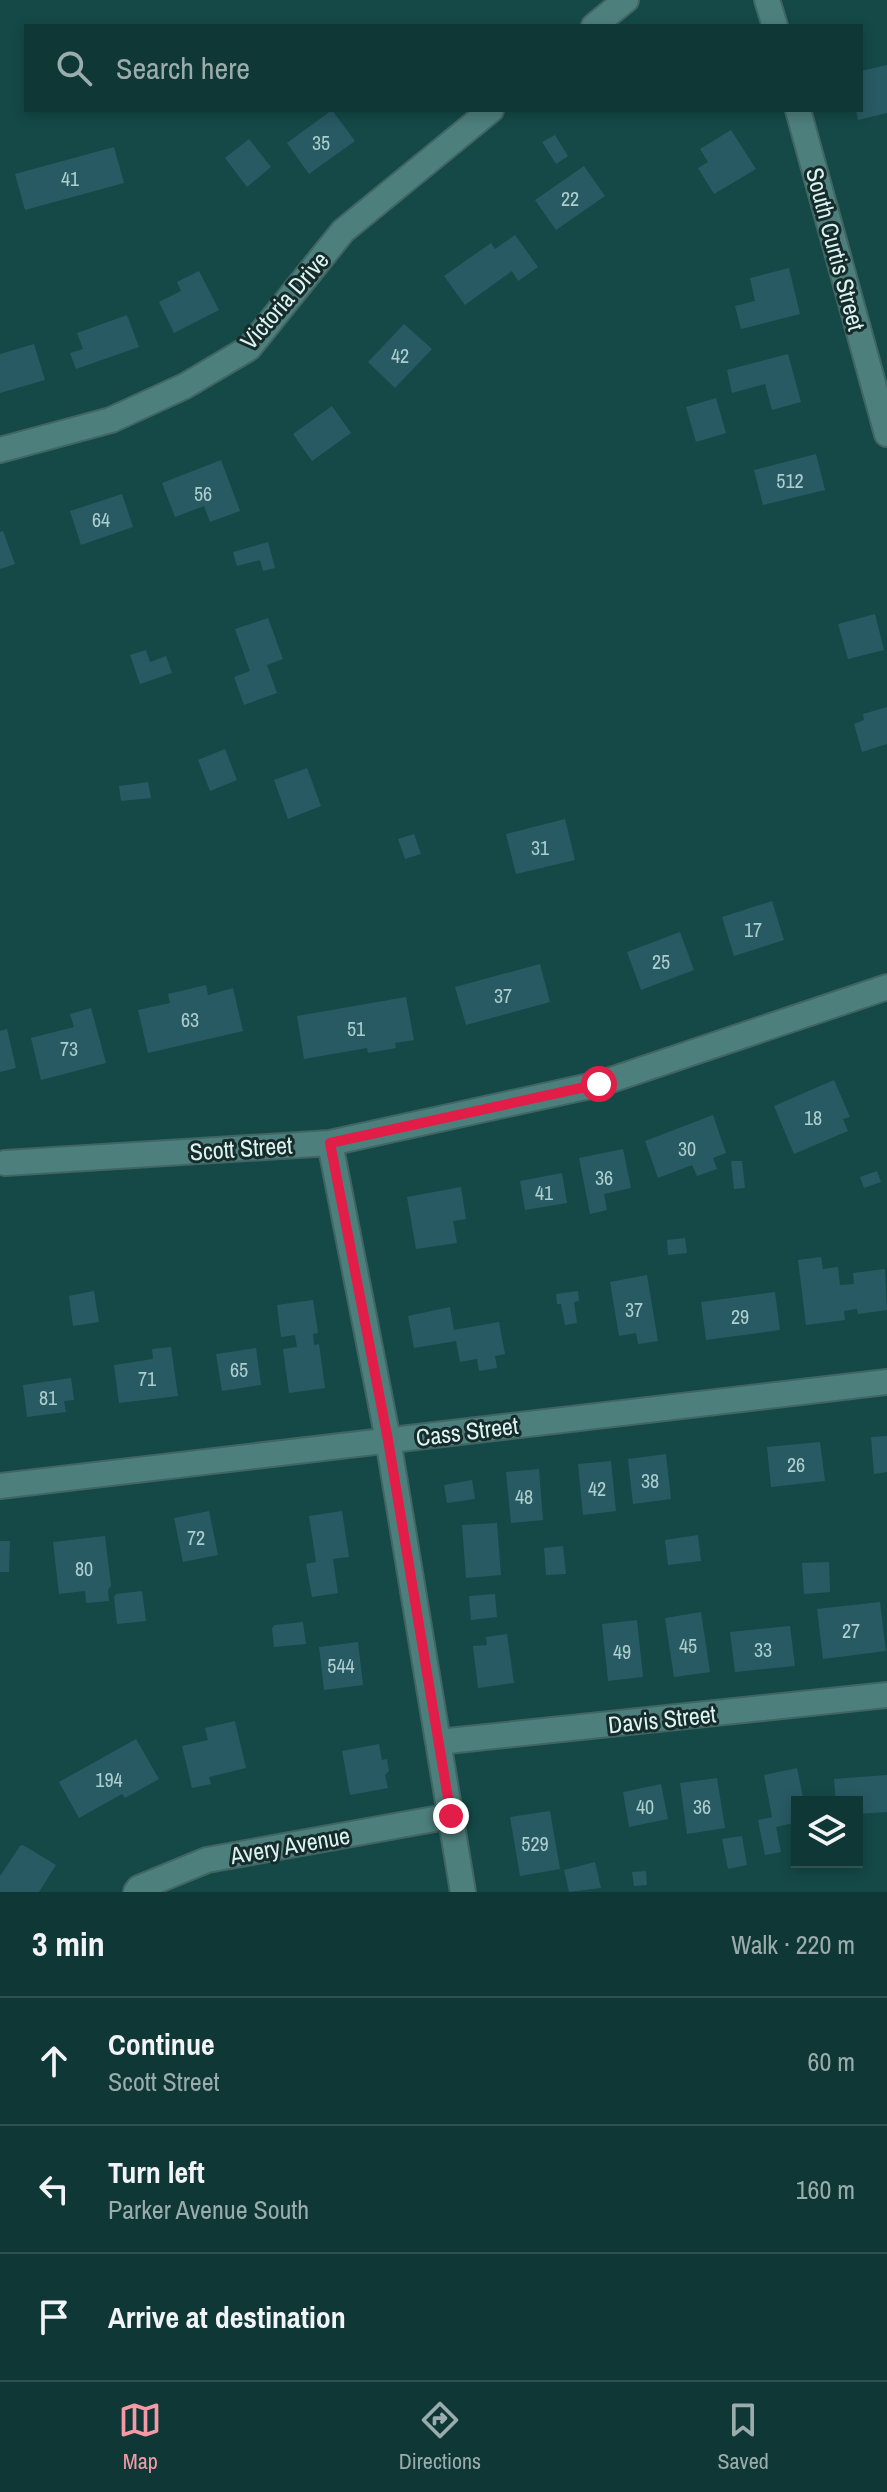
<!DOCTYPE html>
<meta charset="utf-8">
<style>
:root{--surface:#0f3735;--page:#183f3d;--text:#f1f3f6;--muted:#9bacad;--line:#2f5150;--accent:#f49aa6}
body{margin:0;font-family:"Archivo Narrow",sans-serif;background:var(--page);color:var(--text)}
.controls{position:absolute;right:24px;bottom:24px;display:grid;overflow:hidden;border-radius:0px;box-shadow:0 4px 12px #0003}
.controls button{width:72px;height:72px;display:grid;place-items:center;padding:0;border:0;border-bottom:2px solid var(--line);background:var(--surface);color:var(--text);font:40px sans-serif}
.stop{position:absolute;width:24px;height:24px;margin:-18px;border:6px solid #e11d48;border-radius:50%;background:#fff}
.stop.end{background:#e11d48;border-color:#fff;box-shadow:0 2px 8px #0008}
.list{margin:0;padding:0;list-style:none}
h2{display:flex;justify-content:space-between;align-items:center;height:104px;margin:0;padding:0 32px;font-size:34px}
h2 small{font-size:26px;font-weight:400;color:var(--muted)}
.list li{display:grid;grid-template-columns:52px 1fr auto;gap:24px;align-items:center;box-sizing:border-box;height:128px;padding:0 32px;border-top:2px solid var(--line)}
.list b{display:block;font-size:30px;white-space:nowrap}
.list p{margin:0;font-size:26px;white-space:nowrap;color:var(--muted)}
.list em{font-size:26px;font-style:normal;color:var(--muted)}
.icon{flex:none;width:44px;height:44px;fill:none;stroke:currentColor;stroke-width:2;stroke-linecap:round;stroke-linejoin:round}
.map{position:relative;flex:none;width:887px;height:1892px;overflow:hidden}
.search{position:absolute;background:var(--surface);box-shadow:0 4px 12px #0003;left:24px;right:24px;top:24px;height:88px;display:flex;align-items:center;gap:20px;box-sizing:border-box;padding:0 28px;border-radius:0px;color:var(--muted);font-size:30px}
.sheet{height:488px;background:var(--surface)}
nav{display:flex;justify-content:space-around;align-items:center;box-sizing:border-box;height:112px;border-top:2px solid var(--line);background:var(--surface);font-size:22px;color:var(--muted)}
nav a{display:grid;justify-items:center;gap:4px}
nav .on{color:var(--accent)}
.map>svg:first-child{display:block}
.building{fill:#285a63}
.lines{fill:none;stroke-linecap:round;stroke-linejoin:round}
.minor-casing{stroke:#406563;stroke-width:28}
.minor{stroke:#4d7f7c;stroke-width:24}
.route{stroke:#e11d48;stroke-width:10}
.labels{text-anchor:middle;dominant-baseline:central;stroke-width:6;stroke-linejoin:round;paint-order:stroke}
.number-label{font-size:20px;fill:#adcece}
.street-label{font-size:24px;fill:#d9f4f2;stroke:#162b2a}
</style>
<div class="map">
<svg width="887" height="1892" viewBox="0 0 887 1892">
<rect width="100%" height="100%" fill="#144947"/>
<!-- building -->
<path class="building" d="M887 65V113L858 120 856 110H861V71Z
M332 110 355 141 309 174 287 143Z
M731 130 756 169 714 194 698 168 708 162 700 149Z
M555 135 568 156 556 164 542 142Z
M249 139 271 167 247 187 225 158Z
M114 147 124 183 25 210 15 174Z
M584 166 605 196 556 230 535 200Z
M515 235 538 267 518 281 512 271 465 305 444 276 491 243 495 249Z
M789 268 800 314 741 329 735 306 755 301 750 278Z
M199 271 219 310 174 333 159 302 181 291 177 282Z
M127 315 139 347 76 369 70 353 83 349 77 333Z
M404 324 432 349 395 388 368 362Z
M34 344 45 380 0 393V354Z
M788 354 801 402 772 410 765 384 732 393 727 370Z
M716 398 726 433 696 442 686 407Z
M332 406 351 433 312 461 293 434Z
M816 454 825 490 763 505 754 470Z
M221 460 240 511 210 522 204 506 175 517 162 483Z
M122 494 133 527 81 545 70 511Z
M3 531 15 564 0 569V532Z
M268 542 275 568 263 571 260 560 237 566 233 552Z
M875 614 884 650 848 659 838 624Z
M268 618 283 659 267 665 277 693 244 705 234 677 250 671 235 629Z
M146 650 150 662 166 656 172 673 140 684 130 655Z
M887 707V744L862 752 854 724 864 720 863 714Z
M225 749 237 780 210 791 198 760Z
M307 768 321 806 288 819 274 780Z
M148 782 151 798 121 801 119 786Z
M565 819 575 860 516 874 506 834Z
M414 834 421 854 405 859 398 839Z
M772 901 784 940 734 956 722 917Z
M680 932 694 970 641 990 627 952Z
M540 964 550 1002 466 1025 455 987Z
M206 985 208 995 233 988 243 1031 148 1053 138 1010 170 1003 168 994Z
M406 997 414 1040 395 1043 396 1048 368 1053 367 1048 304 1059 297 1016Z
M91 1008 106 1063 41 1080 31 1038 74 1027 70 1014Z
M7 1029 16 1068 0 1072V1031Z
M834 1080 850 1117 843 1119 848 1131 794 1154 774 1106Z
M713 1115 726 1153 713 1158 717 1169 697 1176 692 1165 658 1178 645 1141Z
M623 1149 631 1188 604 1194 607 1210 590 1214 579 1158Z
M731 1161H742L745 1188 734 1189Z
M877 1171 881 1182 864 1188 860 1177Z
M562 1173 567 1203 525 1210 520 1181Z
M461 1187 466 1219 453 1221 457 1243 416 1249 407 1197Z
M685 1238 687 1253 668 1255 667 1240Z
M821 1257 823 1269 838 1267 840 1285 854 1284 853 1273 885 1269 887 1310 858 1314 857 1309 844 1311 845 1320 806 1325 798 1260Z
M647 1275 658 1341 638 1344 636 1333 619 1336 610 1282Z
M94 1291 99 1322 73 1326 69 1296Z
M578 1291 579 1301 574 1302 577 1323 565 1325 561 1304H557L556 1294Z
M775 1292 780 1330 706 1340 701 1302Z
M313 1300 318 1333 313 1334 314 1345 319 1344 325 1388 289 1393 283 1349 297 1347 295 1335 281 1337 277 1305Z
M450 1307 454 1330 499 1322 505 1354 495 1356 497 1368 479 1371 477 1359 460 1362 456 1341 414 1348 408 1316Z
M171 1347 178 1396 119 1403 114 1365 153 1359 152 1349Z
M256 1348 261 1385 222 1391 216 1354Z
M71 1378 74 1400 64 1401 66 1412 27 1417 23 1385Z
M887 1436V1472L874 1474 871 1437Z
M820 1442 825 1481 771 1487 767 1447Z
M666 1454 671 1499 633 1504 628 1459Z
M611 1461 616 1511 583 1515 578 1464Z
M539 1469 543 1520 511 1523 506 1472Z
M472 1480 475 1499 447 1503 444 1485Z
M209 1511 218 1555 183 1562 174 1518Z
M342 1511 349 1557 333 1559 338 1593 312 1597 306 1564 316 1562 309 1516Z
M497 1523 501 1575 466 1578 462 1525Z
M698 1535 701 1561 668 1565 665 1540Z
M105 1536 111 1586 108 1590 109 1601 86 1603 85 1591 59 1594 53 1542Z
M0 1541H10L9 1572H0Z
M563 1546 566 1574 546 1575 544 1548Z
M829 1562 830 1592 804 1594 802 1563Z
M142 1591 146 1621 117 1624 114 1597 116 1594Z
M495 1594 497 1617 471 1620 469 1596Z
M880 1602 886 1651 823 1659 817 1609Z
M701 1612 710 1672 674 1677 665 1618Z
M637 1620 643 1677 608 1681 602 1624Z
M303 1622 306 1644 274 1647 272 1628 275 1625Z
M790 1626 795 1666 735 1672 730 1632Z
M507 1634 514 1683 478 1688 473 1646 487 1645 486 1637Z
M358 1642 363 1685 324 1690 319 1647Z
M235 1721 246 1768 209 1777 211 1784 192 1788 182 1746 208 1740 205 1728Z
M136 1739 159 1779 125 1798 122 1794 79 1818 59 1782Z
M379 1744 382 1760 387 1759 389 1771 385 1775 388 1788 350 1795 342 1751Z
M797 1768 804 1802H797V1822L776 1827 781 1852 765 1855 758 1820 772 1817 764 1775Z
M887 1775V1812L857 1814V1802H836L834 1779Z
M717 1778 725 1828 687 1834 680 1783Z
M661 1784 668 1819 629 1827 623 1792Z
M550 1811 560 1869 520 1876 510 1817Z
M742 1836 747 1865 728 1869 722 1839Z
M23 1845 56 1865 39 1892H0V1876L20 1846Z
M595 1862 601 1888 569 1892 564 1870Z
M646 1871 647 1885 634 1886 632 1872Z"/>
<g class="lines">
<!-- minor casing -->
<g class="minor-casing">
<path id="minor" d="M767 0 775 26
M594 26 626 0
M798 110 887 434
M0 450 111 420 185 386 249 348 343 231 491 110
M330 1143 388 1440 463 1892
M5 1163 330 1143 599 1084 887 987
M0 1486 887 1382
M438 1742 887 1695
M136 1892 139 1888 207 1860 451 1816"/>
</g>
<!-- minor -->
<use href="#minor" class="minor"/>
</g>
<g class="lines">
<!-- route -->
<path class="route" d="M451 1816 388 1440 330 1143 599 1084"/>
</g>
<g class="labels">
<!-- number labels -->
<g class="number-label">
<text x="321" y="142">35</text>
<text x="70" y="178">41</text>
<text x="570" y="198">22</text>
<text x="400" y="355">42</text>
<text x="790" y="480">512</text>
<text x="203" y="493">56</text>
<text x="101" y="519">64</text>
<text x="540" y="847">31</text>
<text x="753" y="929">17</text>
<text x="661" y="961">25</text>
<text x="503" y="995">37</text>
<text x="190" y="1019">63</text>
<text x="356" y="1028">51</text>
<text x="69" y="1048">73</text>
<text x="813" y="1117">18</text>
<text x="687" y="1148">30</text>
<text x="604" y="1177">36</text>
<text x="544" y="1192">41</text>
<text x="634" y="1309">37</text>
<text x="740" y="1316">29</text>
<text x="239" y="1369">65</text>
<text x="147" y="1378">71</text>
<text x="48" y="1397">81</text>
<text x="796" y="1464">26</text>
<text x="650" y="1480">38</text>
<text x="597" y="1488">42</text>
<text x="524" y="1496">48</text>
<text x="196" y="1537">72</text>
<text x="84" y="1568">80</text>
<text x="851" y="1630">27</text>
<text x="688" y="1645">45</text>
<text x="763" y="1649">33</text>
<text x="622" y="1651">49</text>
<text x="341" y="1665">544</text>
<text x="109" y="1779">194</text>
<text x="645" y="1806">40</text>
<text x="702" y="1806">36</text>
<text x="535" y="1843">529</text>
</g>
<!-- street labels -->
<g class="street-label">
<text transform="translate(836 249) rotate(75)">South Curtis Street</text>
<text transform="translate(284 300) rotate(-49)">Victoria Drive</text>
<text transform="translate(241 1148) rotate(-4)">Scott Street</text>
<text transform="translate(467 1431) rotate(-7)">Cass Street</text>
<text transform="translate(662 1719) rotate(-6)">Davis Street</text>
<text transform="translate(290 1845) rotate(-10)">Avery Avenue</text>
</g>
</g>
</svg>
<div class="controls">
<button><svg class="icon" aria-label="layers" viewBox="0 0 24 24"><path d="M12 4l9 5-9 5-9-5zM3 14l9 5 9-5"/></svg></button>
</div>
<div class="stop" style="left:599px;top:1084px"></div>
<div class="stop end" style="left:451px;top:1816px"></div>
<div class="search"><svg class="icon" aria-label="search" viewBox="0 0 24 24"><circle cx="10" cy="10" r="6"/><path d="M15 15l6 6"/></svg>Search here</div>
</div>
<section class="sheet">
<h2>3 min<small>Walk · 220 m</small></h2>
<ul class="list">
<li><svg class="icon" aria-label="ahead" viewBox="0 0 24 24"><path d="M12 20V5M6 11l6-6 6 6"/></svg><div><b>Continue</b><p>Scott Street</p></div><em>60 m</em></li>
<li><svg class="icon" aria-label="left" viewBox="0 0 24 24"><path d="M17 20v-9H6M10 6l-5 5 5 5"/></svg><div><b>Turn left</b><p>Parker Avenue South</p></div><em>160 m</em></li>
<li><svg class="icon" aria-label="arrive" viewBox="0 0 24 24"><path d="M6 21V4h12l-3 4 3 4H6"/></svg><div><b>Arrive at destination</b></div></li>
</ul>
</section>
<nav>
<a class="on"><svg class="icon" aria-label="map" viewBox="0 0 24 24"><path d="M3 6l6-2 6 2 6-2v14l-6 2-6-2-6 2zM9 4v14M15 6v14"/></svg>Map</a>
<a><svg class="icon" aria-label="directions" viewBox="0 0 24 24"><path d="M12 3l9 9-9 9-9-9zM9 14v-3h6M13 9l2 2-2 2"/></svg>Directions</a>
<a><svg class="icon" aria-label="saved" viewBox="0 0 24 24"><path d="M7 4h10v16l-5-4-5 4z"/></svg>Saved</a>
</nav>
